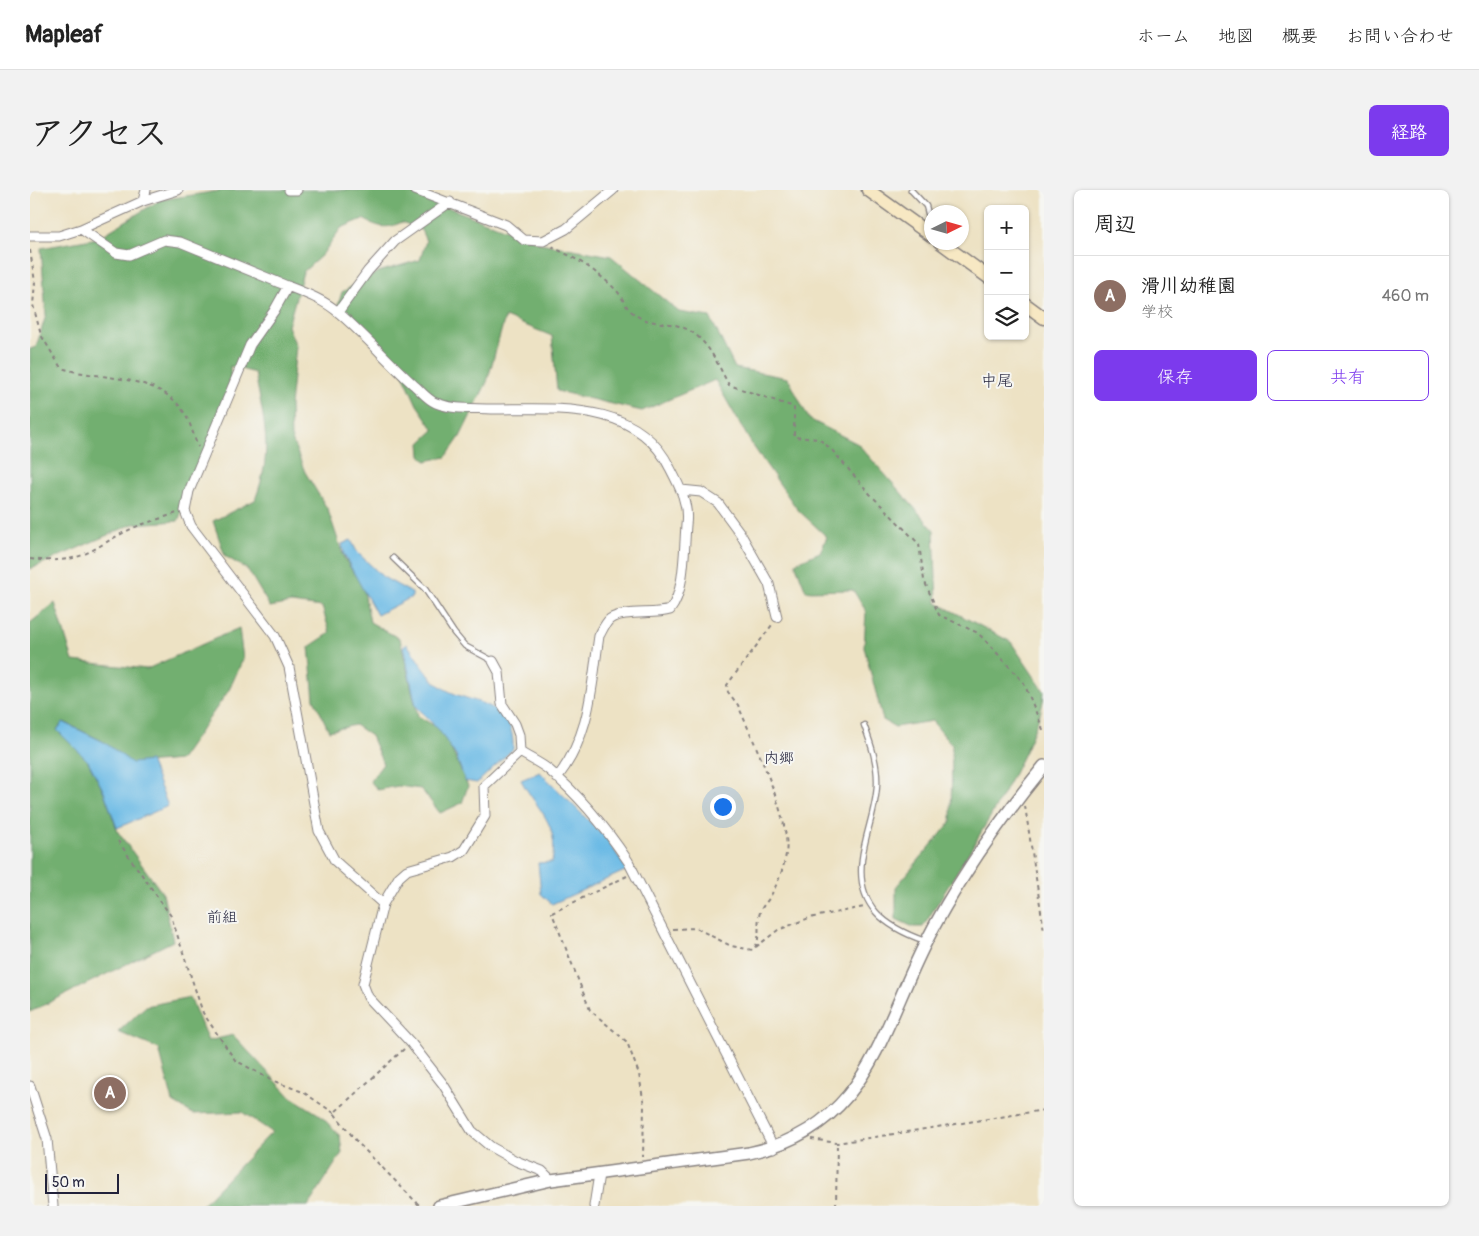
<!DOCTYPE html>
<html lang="ja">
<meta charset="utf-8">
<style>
:root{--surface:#fff;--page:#f2f2f2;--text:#222;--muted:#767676;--line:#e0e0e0;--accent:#7c3aed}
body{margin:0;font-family:Pangolin,"Klee One",sans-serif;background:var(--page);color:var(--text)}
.controls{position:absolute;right:15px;top:15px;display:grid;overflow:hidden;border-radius:8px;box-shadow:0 1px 4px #0004}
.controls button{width:45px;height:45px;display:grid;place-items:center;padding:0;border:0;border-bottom:1px solid var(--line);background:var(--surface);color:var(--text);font:25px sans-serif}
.compass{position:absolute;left:894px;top:15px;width:45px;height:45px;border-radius:50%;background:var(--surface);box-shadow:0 1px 4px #0004;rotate:85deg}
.scale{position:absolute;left:15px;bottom:12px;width:74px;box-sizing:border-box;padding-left:5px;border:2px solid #22223b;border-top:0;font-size:14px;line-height:18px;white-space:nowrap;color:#22223b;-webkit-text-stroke:4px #f6f6f2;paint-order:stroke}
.you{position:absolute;left:692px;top:616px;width:18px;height:18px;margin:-12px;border:4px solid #fff;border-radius:50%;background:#1a73e8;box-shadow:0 0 0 8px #1a73e833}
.badge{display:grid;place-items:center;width:32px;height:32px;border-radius:50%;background:var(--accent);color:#fff;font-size:16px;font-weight:700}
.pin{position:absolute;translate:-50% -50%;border:2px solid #fff;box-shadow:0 1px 5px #0006}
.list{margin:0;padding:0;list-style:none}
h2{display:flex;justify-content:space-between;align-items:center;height:65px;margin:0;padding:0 20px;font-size:21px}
h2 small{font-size:16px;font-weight:400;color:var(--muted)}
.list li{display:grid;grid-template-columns:32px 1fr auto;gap:15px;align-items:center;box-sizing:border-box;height:80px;padding:0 20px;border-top:1px solid var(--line)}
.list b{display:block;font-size:19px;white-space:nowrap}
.list p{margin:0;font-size:16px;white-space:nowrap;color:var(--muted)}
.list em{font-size:16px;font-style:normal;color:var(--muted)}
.actions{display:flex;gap:10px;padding:15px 20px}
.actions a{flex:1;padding:11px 0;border:1px solid var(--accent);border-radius:8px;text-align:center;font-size:18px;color:var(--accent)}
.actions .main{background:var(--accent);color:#fff}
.icon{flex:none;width:28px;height:28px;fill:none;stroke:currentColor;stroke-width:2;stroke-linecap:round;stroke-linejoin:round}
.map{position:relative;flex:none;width:1014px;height:1016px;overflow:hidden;border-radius:8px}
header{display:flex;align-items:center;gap:30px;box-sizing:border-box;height:70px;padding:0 25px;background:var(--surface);border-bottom:1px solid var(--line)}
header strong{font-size:24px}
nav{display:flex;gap:28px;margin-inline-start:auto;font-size:18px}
.intro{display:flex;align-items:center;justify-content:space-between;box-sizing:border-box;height:120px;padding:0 30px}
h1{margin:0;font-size:35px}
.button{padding:12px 22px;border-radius:8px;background:var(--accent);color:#fff;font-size:18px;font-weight:700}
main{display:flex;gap:30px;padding:0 30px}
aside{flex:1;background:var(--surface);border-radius:8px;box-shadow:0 1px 4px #0004}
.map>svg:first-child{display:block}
.forest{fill:#72af6f;stroke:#4a6855}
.water{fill:#6abae5;stroke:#466e90}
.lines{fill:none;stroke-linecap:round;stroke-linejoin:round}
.service-casing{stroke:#888280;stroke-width:7}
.minor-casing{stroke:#888280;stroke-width:11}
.tertiary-casing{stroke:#888280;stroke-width:14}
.secondary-casing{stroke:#888280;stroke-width:15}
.path{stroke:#888280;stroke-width:2;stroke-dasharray:4 4;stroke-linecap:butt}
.service{stroke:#fff;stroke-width:4.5}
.minor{stroke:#fff;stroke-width:9}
.tertiary{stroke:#fff;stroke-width:11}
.secondary{stroke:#f7e8c3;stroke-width:12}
.labels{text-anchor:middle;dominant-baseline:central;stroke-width:4;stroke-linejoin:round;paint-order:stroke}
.neighbourhood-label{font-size:15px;fill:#22223b;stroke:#f6f6f2}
.quarter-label{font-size:16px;fill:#22223b;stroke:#f6f6f2}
</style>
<header>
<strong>Mapleaf</strong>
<nav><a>ホーム</a><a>地図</a><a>概要</a><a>お問い合わせ</a></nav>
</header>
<div class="intro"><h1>アクセス</h1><a class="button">経路</a></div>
<main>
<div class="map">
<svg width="1014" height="1016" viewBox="0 0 1014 1016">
<rect width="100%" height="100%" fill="#f6f6f2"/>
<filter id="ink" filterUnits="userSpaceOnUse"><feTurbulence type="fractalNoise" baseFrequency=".02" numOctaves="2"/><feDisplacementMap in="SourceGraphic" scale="10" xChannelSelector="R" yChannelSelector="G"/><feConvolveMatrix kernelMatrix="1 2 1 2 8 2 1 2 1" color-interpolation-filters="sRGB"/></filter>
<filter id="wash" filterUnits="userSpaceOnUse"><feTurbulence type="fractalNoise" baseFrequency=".0096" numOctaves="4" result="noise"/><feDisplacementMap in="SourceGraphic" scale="20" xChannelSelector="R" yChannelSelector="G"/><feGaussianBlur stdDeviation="1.12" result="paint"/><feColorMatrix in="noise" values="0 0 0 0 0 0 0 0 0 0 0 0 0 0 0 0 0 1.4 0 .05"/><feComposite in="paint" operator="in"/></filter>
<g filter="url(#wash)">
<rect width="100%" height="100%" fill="#ede2c4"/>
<!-- forest -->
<path class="forest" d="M195 0H373L510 53 581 66 649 122 680 127 705 178 758 188 779 229 828 254 904 340 907 413 981 452 1014 501C1014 520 1003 542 996 559 967 621 929 678 893 737H883L866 729V697L921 632 922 555 902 531 865 537 853 530 834 457 836 421 823 400 776 401 765 373 790 362 797 347 767 319 721 253 685 190 612 221 527 201 522 146 475 127 457 192 430 247 416 267 396 271 391 265 390 253 404 240 387 215 367 171 334 135 308 115 312 102 348 82 390 70 396 51 391 40 372 32C356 40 348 37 333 29L311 38 292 65 273 82 258 136 266 156 260 216 261 247 275 282 298 320 314 368 333 397 340 432 370 449 388 526 413 541 438 596 432 613 410 623 391 599 368 596 348 600 340 591 353 574 341 546 325 535 299 541 284 509 279 457 300 443 292 417 261 413 240 417 218 380 195 366 183 331 225 310C244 260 234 233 225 183L200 176 201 198 148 331 103 334 0 379V159L6 157 16 125 11 58 68 48 130 10Z
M25 413 43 471 117 479 209 438 213 469 199 500 150 570 102 574 74 552 34 532 27 539 58 571 74 602 88 642 133 704 143 751 0 822V433Z
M160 807 178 851 203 845 261 907 290 925 310 946 312 963 278 1016H171L242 942 212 922 163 924 143 912 129 859 88 842 116 816Z"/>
<!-- water -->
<path class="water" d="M321 350 327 362 353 387 382 403V407L347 425 314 365 312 354Z
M377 454C386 466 394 481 405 492 434 518 485 504 483 559L447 593 435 591 426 566 409 540 386 516 373 456Z
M33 532 74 552 102 573 120 571 138 616 87 638 74 602 58 571 27 540Z
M510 582 577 649 597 680 522 714 511 704 508 673 522 672C530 633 507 620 491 590Z"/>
</g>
<g filter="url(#ink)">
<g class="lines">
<!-- service casing -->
<g class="service-casing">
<path id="service" d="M881 0 896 16 902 38
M363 368 395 399 424 443 435 456 463 471
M834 535C841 554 848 574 847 595 846 620 835 644 832 669 826 716 855 737 895 751"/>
</g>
<!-- minor casing -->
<g class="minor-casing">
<path id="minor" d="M259 0H267
M385 0 476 35 494 50 513 51 536 39 583 0
M113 11 116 0
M51 39 86 63 99 65 134 50 150 52C181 65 213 78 245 91 266 100 291 107 309 123 336 146 359 173 385 196 391 201 398 210 406 213 424 220 443 218 462 219 526 219 607 210 640 278 650 297 659 314 656 335 654 359 655 402 640 420 624 425 593 420 580 429 575 433 572 441 569 446 561 499 561 544 527 588
M0 46H29L51 39 113 11 148 0
M258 96 244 121 220 155 159 301 155 321 161 336 245 446 259 477 289 641 305 671 353 714
M308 122 338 81 365 51 420 12
M651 300 671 302 688 313 710 343 739 394 747 427
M463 471 469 482 472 514 485 534 489 545 490 562
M490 562 454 596 455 626 434 660 423 667 377 680 369 687 353 714 333 794 338 807 381 853 413 894 442 941 461 957 486 971 512 981 521 990
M490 562C499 568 511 573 519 580 550 606 576 638 598 671L744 958
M0 896 17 949 23 1016
M564 1016 569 984"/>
</g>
<!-- tertiary casing -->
<g class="tertiary-casing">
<path id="tertiary" d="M409 1016 521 990 719 963C837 938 849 844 896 752 928 689 970 630 1014 576"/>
</g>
<!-- secondary casing -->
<g class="secondary-casing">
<path id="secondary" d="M838 0 902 46
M910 52 958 87
M995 114 1014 128"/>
</g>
<!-- path -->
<path class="path" d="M524 56 523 58C546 67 569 83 586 100 593 107 595 117 602 122 616 135 632 131 649 136 677 145 686 172 699 195L764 217V247L789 249 801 259 840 304 889 354 894 390 909 425 948 443 966 462 994 493 1014 542
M0 60 5 92 3 115 11 145 31 178C72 191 136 183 157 228 162 237 164 248 168 257
M0 369C56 375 58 359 103 338 117 332 133 328 147 323
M995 616 1014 741
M88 651 141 726 173 823 205 870 241 890 273 902 304 923
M597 686 522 723 560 820 597 852 609 884 614 915 613 967
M643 739 666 738 701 756 723 760C733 749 725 732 731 720 733 715 737 712 740 707 747 695 754 678 756 664 762 630 722 549 708 515L698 502 697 495 742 435
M726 757 748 740 779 728 834 717
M374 859 304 923 327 952 390 1016
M781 949 807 953 1014 920
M806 1016 807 953"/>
<!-- service -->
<use href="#service" class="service"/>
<!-- minor -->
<use href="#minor" class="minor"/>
<!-- tertiary -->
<use href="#tertiary" class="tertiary"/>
<!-- secondary -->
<use href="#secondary" class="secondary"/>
</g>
</g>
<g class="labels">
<!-- neighbourhood labels -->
<g class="neighbourhood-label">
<text x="749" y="568">内郷</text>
<text x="192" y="727">前組</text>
</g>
<!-- quarter labels -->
<g class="quarter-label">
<text x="967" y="191">中尾</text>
</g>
</g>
</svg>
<div class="controls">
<button>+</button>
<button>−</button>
<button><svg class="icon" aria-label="layers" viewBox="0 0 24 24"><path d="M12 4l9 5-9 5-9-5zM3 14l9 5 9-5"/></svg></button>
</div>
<svg class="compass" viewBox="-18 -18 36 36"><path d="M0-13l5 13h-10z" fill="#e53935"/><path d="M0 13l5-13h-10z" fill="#767676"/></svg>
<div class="scale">50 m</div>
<div class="you"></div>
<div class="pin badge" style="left:80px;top:903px;background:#8d6e63">A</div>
</div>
<aside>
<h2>周辺<small></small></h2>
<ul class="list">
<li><span class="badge" style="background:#8d6e63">A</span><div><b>滑川幼稚園</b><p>学校</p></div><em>460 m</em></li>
</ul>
<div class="actions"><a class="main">保存</a><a>共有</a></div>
</aside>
</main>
